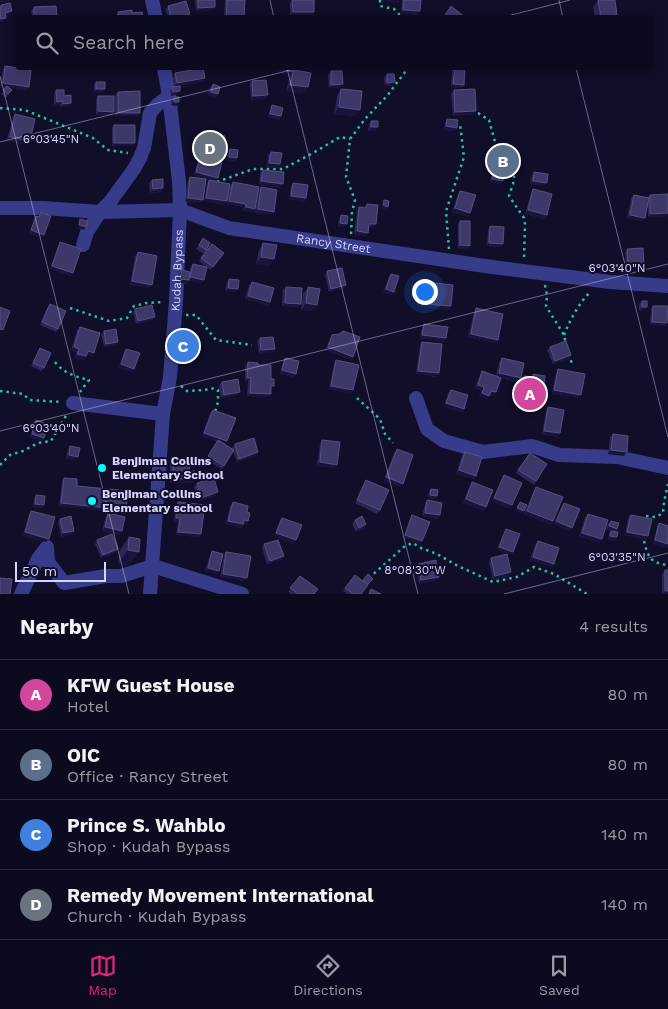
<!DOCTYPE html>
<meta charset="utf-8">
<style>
:root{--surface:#0c0a1e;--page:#1a182b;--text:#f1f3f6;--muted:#9a9aa4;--line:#2c2b3c;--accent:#db2777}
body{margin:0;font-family:"Work Sans",sans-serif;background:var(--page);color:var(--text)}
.scale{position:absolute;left:15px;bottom:12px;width:91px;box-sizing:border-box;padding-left:5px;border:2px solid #d5d5ff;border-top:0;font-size:14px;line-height:18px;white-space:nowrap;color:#d5d5ff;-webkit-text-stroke:4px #100e28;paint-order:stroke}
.you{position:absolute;left:424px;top:291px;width:18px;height:18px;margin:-12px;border:4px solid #fff;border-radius:50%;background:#1a73e8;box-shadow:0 0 0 8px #1a73e833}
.badge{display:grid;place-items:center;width:32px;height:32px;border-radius:50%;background:var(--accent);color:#fff;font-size:16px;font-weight:700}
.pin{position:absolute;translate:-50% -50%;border:2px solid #fff;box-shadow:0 1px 5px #0006}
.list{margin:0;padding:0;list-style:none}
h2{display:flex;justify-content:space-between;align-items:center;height:65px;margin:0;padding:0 20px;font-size:21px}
h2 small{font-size:16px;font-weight:400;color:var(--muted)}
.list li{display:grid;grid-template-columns:32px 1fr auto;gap:15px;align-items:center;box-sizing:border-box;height:70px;padding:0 20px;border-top:1px solid var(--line)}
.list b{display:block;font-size:19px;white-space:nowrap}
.list p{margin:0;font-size:16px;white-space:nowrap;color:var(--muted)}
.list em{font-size:16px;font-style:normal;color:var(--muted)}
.icon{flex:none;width:28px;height:28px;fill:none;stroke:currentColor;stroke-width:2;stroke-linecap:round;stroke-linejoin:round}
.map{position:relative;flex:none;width:668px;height:594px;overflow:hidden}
.search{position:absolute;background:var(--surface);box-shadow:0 2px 12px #0003;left:15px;right:15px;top:15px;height:55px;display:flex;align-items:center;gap:12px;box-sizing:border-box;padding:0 18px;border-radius:5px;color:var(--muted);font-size:19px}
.sheet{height:345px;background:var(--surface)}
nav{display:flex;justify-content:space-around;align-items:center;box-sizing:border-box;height:70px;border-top:1px solid var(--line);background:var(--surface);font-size:14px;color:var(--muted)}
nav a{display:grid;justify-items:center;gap:2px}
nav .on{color:var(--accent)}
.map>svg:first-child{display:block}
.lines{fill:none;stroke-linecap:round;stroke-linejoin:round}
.path{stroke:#27c1a7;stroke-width:2.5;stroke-dasharray:2.5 4;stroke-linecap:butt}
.minor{stroke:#363c8a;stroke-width:14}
.tertiary{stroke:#363c8a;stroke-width:14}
.wall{fill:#2a2657}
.shaded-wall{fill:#18153c}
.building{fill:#3c3969;stroke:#545180}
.ticks{fill:none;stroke:#d5d5ff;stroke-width:1;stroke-opacity:0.45}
.poi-dot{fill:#01fffd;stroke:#100e28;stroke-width:2}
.labels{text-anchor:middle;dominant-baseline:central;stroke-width:4;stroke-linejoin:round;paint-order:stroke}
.street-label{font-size:12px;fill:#d5d5ff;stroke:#100e28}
.poi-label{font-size:12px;font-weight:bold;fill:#d5d5ff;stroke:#100e28;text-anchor:start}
.ticks-label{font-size:12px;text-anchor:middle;fill:#d5d5ff;stroke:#100e28;stroke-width:4;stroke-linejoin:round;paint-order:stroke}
</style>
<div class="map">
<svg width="668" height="594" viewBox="0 0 668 594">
<rect width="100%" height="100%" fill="#100e28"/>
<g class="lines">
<!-- path -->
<path class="path" d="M380 0V6L394 9 403 18
M0 108 25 110 93 138 108 150 128 153
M478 113 489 120 495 142 507 153 516 164 513 184 509 196 524 218 525 224 524 259
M217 182 253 169H283L313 153 340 137 350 139
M351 234 352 212 355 200 346 177 350 139 365 119 387 96 408 68
M449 249 446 211 464 157 460 124
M545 285 547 295 546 306 564 335 566 344
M70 308 109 321 127 318 134 306 146 303 164 302
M186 315H196L216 340 252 345
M564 335C570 320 578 305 589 293
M569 354 572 364
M55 362C63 373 77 377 89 380L80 392
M181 386 187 391 205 390 211 388 218 390V402L215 412
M0 391 23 394 30 400 62 402
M357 398 380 419 385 434 393 443
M0 465 10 455 23 451 38 443 51 441 67 414
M646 516 656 517 663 513 664 502 668 484
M644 541C648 557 650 563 668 565
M369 578 405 546 413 543 421 548 437 554 458 566 493 582 517 577 534 567 554 574 587 594"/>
<!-- minor -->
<g class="minor">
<path id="s1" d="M0 208H43L100 212 180 210 229 228 492 267 610 282 668 286"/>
<path d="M83 245 87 232 100 212 110 202 134 169 140 158 144 148 150 113 157 105 169 96"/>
<path d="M416 398 427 429 444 441 483 452 532 446 559 455 617 457 668 468"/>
<path d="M73 403 163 414"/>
<path d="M21 594 38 559 47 547 48 562 64 583 106 576H121L153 566 242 594"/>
</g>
<!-- tertiary -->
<g class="tertiary">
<path d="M152 0 156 18"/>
<path id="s2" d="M150 594 163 414 170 377 176 302 180 210 179 181 169 96 164 68"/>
</g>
</g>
<!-- wall -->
<path class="wall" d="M195 0H215V7L213 10 196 11Z
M225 0H245L244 18H224Z
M292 0 314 12 312 15 290 16V3Z
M402 0H421L420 11 418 15 401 13Z
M598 0 615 18H595L593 7Z
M168 6 190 14 188 18H168L165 10Z
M34 7 57 16 56 18H32L31 11Z
M118 12 132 13 143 18H116V15Z
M5 66 26 91 10 88 12 90 6 98 1 94 6 88 0 87 3 70Z
M281 68H296L295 70 303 94 286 91 290 76 279 72Z
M454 68 464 85 461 88 451 87 452 70Z
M331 71 341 88H329L328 75Z
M175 73 205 78 203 81 174 87 173 77Z
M387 74 392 86H385L384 78Z
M252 81 265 98 251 100 250 84Z
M96 82 102 93H94V85Z
M213 84 216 97 208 95 210 88Z
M172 87 178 94 171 96 170 91Z
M341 89 355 116 334 114 337 96Z
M56 90 64 96 71 103 68 107H60V105H54V93Z
M454 90 476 111 474 114 453 116 451 93Z
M118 92 138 116H115V95Z
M98 96 114 112 111 115H96V100Z
M174 97 179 102 176 106 171 105V100Z
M272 105 281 116 279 120 268 117 270 109Z
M15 114 27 145 7 140 13 118Z
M447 119 457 128 454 131 444 130 445 123Z
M371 121 375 131H368L369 125Z
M114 125 135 143 133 146H112V128Z
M202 133 223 155 221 159 197 156 199 137Z
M230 149 237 158 235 161 227 160 228 152Z
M271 152 280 164 278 168 267 167 268 155Z
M502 153 511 164 509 168 505 167 503 181 500 184 490 182 493 168 495 164 498 165 499 156Z
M200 157 218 178 216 181 194 175 198 160Z
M263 170 281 188 259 185 260 173Z
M534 172 544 186 530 184 532 175Z
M190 177 201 203 185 201 188 180Z
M152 180 163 188 161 192 150 193 149 183Z
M209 180 224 205 204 201 207 184Z
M233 182 252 212 243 211 244 207 227 204 230 186Z
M293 183 306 198 304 202 289 199 291 186Z
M261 187 271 215 255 213 259 191Z
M533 189 547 215 544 219 525 214 531 193Z
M460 191 470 213 468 217 452 212 458 194Z
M634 195 648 197 650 195 667 217H648V203L643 221 627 218 631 198Z
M367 204 376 224 373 228 369 227 366 236 354 235 357 211 359 207 364 208Z
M41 212 44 235 42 238 29 234 34 220 36 216 38 217Z
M341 215 347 224 345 227H338L339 219Z
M460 221 467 249H458V224Z
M490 226 500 247 487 246 488 230Z
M203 238 210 243 204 254 196 249Z
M60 242 71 276 50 269 58 246Z
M263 243 270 266 256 264 259 250Z
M627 249 644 264 641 267 626 268 625 253Z
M138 252 149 288 130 285 135 256Z
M221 257 210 270 207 267 202 283 188 281 186 284 177 282 179 274 182 270 190 272V268L193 264 206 267 199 261 201 258Z
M327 271 346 285 344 288 329 292 325 275Z
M391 274 394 292 391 295 383 292 389 277Z
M229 279 235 292 225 291 227 282Z
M252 282 270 302 268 306 245 299 249 285Z
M426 282 451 306 448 310 422 307 424 286Z
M286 287 301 304 299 307 282 306 283 290Z
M308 287 313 311 301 310 303 294Z
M642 301 647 307 644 310 639 311V304Z
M50 304 58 329 56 332 40 325 47 308Z
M653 306 667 323 665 326 650 325 651 309Z
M476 308 498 340 495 343 468 337 474 312Z
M135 309 155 317 152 320 136 324 133 312Z
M424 324 444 342 420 338 422 327Z
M80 327 92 357 87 355 84 360 75 358 77 352 71 351 77 330Z
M104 331 116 345 104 347 101 334Z
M179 335 193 351 190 354H176L177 338Z
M332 335 353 357 350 360 325 350 330 339Z
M260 338 275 349 272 352 259 354 257 341Z
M422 342 439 373 436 377 416 374 420 345Z
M550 347 571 355 569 359 553 364 547 350Z
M40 348 44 368 41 371 31 366Z
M126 349 132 372 119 368 124 353Z
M285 358 294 377 280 374 283 362Z
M502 358 521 378 518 382 500 378 493 396 489 395 487 399 479 397 482 391 475 388 480 375 482 371 496 376 499 362Z
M336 360 351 394 329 389 334 364Z
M248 362 271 379V389L268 397 247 396 248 381H245V366Z
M558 369 579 398 552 394 556 373Z
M533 374 538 408 518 405 522 379 524 376 531 377Z
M222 382 237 395 221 398 219 385Z
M451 390 464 409 461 412 444 407 448 393Z
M548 407 560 433 557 437 542 434 546 411Z
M213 410 227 441 225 444 232 449V448L235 444 258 452 256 456 237 462 233 451 222 469 206 460 217 442 202 436 210 413Z
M36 420 44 438 41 441 30 438 34 423Z
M613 434 624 456 608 454 610 437Z
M322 440 335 468 317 466 320 444Z
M70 446 76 460 66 459 68 449Z
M397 449 400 487 384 481 394 453Z
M465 452 476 476 474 479 456 474 462 455Z
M530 453 547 464 534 485 516 473Z
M173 461 189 471 195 479 192 483H170V464Z
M504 475 509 509 492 501 502 479Z
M64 478 77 486 126 510 124 513 59 506 62 481Z
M366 480 380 510 377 514 355 503 364 483Z
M472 482 484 511 463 503 470 486Z
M197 483 216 495 199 501 194 487Z
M536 487 553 521 551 525 524 514 534 490Z
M431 489 434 500 428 498 429 492Z
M36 495 42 508H33L34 499Z
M427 500 440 515 438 519 422 516 425 504Z
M178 502 199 537 176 535 178 522 174 521 176 505Z
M233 502 247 512 248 521 246 524H244L241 528 226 524 230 506Z
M564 503 572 528 569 531 554 524 562 506Z
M31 511 46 542 23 536 29 514Z
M108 513 119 535 102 531 106 516Z
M588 514 600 543 579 536 585 517Z
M412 515 420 544 403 538 410 519Z
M631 515 646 540 625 535 628 518Z
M282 518 293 544 274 536 280 521Z
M60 519 74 531 72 534 61 537 58 522Z
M355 520 366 524 364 528 356 532 352 524Z
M611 521 617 529 615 532 617 537 615 541 608 540 609 534 611 531 606 530 608 524Z
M659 523 668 526V548L653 544 657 527Z
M506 529 510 555 497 550 504 532Z
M129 537 139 552 129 565 118 564 120 550Z
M97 540 115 553 101 558 95 544Z
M538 541 554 564 552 567 530 560 535 545Z
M264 544 284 556 281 560 267 564 262 548Z
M212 551 219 571 216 574 205 571 210 555Z
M226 552 244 581 220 577 224 555Z
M491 558 509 576 493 580 489 562Z
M418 564 439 577 437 580 419 584 416 567Z
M665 570 668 594H662V574Z
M368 574 373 579 361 594H347L343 591 355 575 362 581Z
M300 576 314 594H291L288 592Z"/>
<!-- shaded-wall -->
<path class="shaded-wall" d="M0 0H10L9 2 0 3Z
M383 0H401L399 3 382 1Z
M215 7 213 10 196 11 198 8Z
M403 10 420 11 418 15 401 13Z
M12 11 10 15 2 17 5 13Z
M293 12H314L312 15 290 16Z
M190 14 188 18H180Z
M617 15 615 18H600L601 17Z
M6 18 3 21 0 22V19Z
M281 69 292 72 290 76 279 72Z
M205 78 203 81 174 87 177 83Z
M395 82 392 86H385L387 83Z
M3 83 29 87 26 91 0 87Z
M343 84 341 88H329L331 85Z
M453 84 464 85 461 88 451 87Z
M290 85 308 87 303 94 286 91Z
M96 89H105L102 93H94Z
M180 91 178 94 171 96 173 92Z
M211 92 218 94 216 97 208 95Z
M268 95 265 98 251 100 253 96Z
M63 101 60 105H54L57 102Z
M174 102H179L176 106 171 105Z
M71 103 68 107H60L63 104Z
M339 107 360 110 355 116 334 114Z
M98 111 114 112 111 115H96Z
M476 111 474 114 453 116 455 112Z
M118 113H140L138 116H115Z
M270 114 281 116 279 120 268 117Z
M446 126 457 128 454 131 444 130Z
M371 127H378L375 131H368Z
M10 137 30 141 27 145 7 140Z
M114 143H135L133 146H112Z
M199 153 223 155 221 159 197 156Z
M229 157 237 158 235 161 227 160Z
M269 163 280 164 278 168 267 167Z
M500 163 511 164 509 168 498 166Z
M196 172 218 178 216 181 194 175Z
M492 179 503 181 500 184 490 182Z
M261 181 283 184 281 188 259 185Z
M533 181 547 183 544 186 530 184Z
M163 188 161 192 150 193 153 189Z
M291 196 306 198 304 202 289 199Z
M188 198 203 200 201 203 185 201Z
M206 198 227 201 224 205 204 201Z
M229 201 246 204 244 207 227 204Z
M383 205 388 207 385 210 380 209Z
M246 207 255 209 252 212 243 211Z
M455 208 470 213 468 217 452 212Z
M258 209 274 212 271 215 255 213Z
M528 210 547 215 544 219 525 214Z
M668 213 667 217H648L650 214Z
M630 215 645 218 643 221 627 218Z
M340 223 347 224 345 227H338Z
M369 224H376L373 228 367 227Z
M79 225 86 227 84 230 77 228Z
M31 230 44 235 42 238 29 234Z
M357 231 368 233 366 236 354 235Z
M489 243 503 244 500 247 487 246Z
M460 245 470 246 467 249H458Z
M261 257 274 259 270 266 256 264Z
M644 264 641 267 626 268 628 265Z
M52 266 73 273 71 276 50 269Z
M190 277 204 280 202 283 188 281 186 284 177 282 180 279 188 280Z
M132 281 152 285 149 288 130 285Z
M346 285 344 288 329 292 331 289Z
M228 288 238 289 235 292 225 291Z
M386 289 394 292 391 295 383 292Z
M248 296 270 302 268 306 245 299Z
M285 303 301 304 299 307 282 306Z
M306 303 317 305 313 311 301 310Z
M424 304 451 306 448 310 422 307Z
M642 307H647L644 310 639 311Z
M155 317 152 320 136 324 138 321Z
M652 322 667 323 665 326 650 325Z
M471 334 498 340 495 343 468 337Z
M422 335 446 338 444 342 420 338Z
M118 342 116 345 104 347 106 344Z
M74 347 79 349 77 352 71 351Z
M328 347 353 357 350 360 325 350Z
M275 349 272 352 259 354 261 350Z
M88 351 94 353 92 357 85 355Z
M179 351H193L190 354H176Z
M77 354 86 356 84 360 75 358Z
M571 355 569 359 553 364 555 361Z
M121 364 134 369 132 372 119 368Z
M282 370 296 374 294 377 280 374Z
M418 371 439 373 436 377 416 374Z
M499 373 521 378 518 382 496 377Z
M247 378H251L248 381H245Z
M478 385 484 387 482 391 475 388Z
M331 386 353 390 351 394 329 389Z
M554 390 581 395 579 398 552 394Z
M491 391 496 392 493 396 488 394Z
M240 392 237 395 221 398 224 395Z
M250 393 271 394 268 397 247 396Z
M482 393 489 396 487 399 479 397Z
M520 402 541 405 538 408 518 405Z
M446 403 464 409 461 412 444 407Z
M544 431 560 433 557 437 542 434Z
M204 433 227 441 224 445 202 436Z
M32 434 44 438 41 441 30 438Z
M611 450 627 452 624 456 608 454Z
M258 452 256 456 237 462 239 459Z
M69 455 78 457 76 460 66 459Z
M320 462 337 465 335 468 317 466Z
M459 470 476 476 474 479 456 474Z
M386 477 403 484 400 487 384 481Z
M173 479H195L192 483H170Z
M218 492 216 495 199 501 201 498Z
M430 495 437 496 434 500 428 498Z
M494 498 512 505 509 509 492 501Z
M466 499 486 507 484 511 463 503Z
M61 503 126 510 124 513 59 506Z
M35 504 44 505 42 508H33Z
M517 508 524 511 522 514 515 511Z
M527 511 553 521 551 525 524 514Z
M425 513 440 515 438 519 422 516Z
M176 518H180L178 522 174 521Z
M244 520 248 521 246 524 242 523Z
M228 521 243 524 241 528 226 524Z
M556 521 572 528 569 531 554 524Z
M366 524 364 528 356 532 359 528Z
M609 526 617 529 614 532 606 530Z
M105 527 122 531 119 535 102 531Z
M74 531 72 534 61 537 63 533Z
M25 532 49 539 46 542 23 536Z
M178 532 201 534 199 537 176 535Z
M627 532 648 536 646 540 625 535Z
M276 533 296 540 293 544 274 536Z
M582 533 602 539 600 543 579 536Z
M405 535 422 541 420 544 403 538Z
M610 536 617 537 615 541 608 540Z
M655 540 668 544V548L653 544Z
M499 547 513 552 510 555 497 550Z
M118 549 115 553 101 558 103 555Z
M128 550 139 552 129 565 118 564Z
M284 556 281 560 267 564 270 561Z
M533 557 554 564 552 567 530 560Z
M208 568 219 571 216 574 205 571Z
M511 572 509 576 493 580 495 576Z
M223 574 247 578 244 581 220 577Z
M439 577 437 580 419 584 421 580Z
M665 591H668V594H662Z"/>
<!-- building -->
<path class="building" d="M198 0H215V7L198 8Z
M227 0H245L244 18H226Z
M292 0H314V12H293Z
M404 0H421L420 11 403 10Z
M598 0H615L617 15 601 17Z
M186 1 190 14 180 18H171L168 6Z
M10 3 12 11 5 13 6 18 0 19V7H1V5Z
M56 6 57 16 51 17V18H34V7Z
M451 6 465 17V18H443Z
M132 10V13L142 12 143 18H119L118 12Z
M5 66 31 70 29 87 3 83Z
M203 68 205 78 177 83 175 73Z
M282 68H296L295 70H294L292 72 281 69Z
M455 68H465L464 85 453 84Z
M294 70 311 73 308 87 290 85Z
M331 71H342L343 84 331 85Z
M387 74H394L395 82 387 83Z
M266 80 268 95 253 96 252 81Z
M96 82H105V89H96Z
M213 84 220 87 218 94 211 92Z
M7 86 12 90 8 94 3 90Z
M180 86V91L173 92 172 87Z
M341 89 362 91 360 110 339 107Z
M475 89 476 111 455 112 454 90Z
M56 90H64V96L71 95V103L63 104V101L57 102Z
M140 91V113H118V92Z
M98 96H114V112L98 111Z
M174 97H179V102H174Z
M272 105 283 108 281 116 270 114Z
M15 114 35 119 30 141 10 137Z
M447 119 458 120 457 128 446 126Z
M371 121H378V127H371Z
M114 125H135V143H114Z
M202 133 225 136 223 155 199 153Z
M230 149 238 150 237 158 229 157Z
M271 152 282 153 280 164 269 163Z
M502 153 512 154 511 164 500 163Z
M200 157 222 162 218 178 196 172Z
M495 164 505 166 503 181 492 179Z
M263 170 284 172 283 184 261 181Z
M534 172 548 174 547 183 533 181Z
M190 177 206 179 203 200 188 198Z
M163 179V188L153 189 152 180Z
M209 180 230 184 227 201 206 198Z
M233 182 259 187 255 209 246 207V204L229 201Z
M293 183 308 185 306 198 291 196Z
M261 187 277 190 274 212 258 209Z
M533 189 552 194 547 215 528 210Z
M460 191 476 195 470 213 455 208Z
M668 194V213L650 214V195Z
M634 195 649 198 645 218 630 215Z
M384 200 389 201 388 207 383 205Z
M367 204 378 205 376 224H369L368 233 357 231 359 207 366 208Z
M41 212 51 216 44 235 31 230 36 216 39 217Z
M341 215 348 216 347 224 340 223Z
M80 219 88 221 86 227 79 225Z
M460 221H470V246L460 245Z
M490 226 504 227 503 244 489 243Z
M203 238 210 243 206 250 199 245Z
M60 242 81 249 73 273 52 266Z
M263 243 277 245 274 259 261 257Z
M212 244 224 253 213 267 201 258Z
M643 248 644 264 628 265 627 249Z
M138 252 157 256 152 285 132 281Z
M193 264 207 267 204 280 190 277Z
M342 268 346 285 331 289 327 271Z
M182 270 190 272 189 280 180 279Z
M391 274 399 276 394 292 386 289Z
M229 279 239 280 238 289 228 288Z
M252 282 274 288 270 302 248 296Z
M426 282 453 285 451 306 424 304Z
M286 287 302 288 301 304 285 303Z
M308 287 320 289 317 305 306 303Z
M642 301H647V307H642Z
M50 304 66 311 58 329 42 322Z
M152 305 155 317 138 321 135 309Z
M653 306H668L667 323 652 322Z
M0 307 10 311 3 330 0 329Z
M476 308 503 314 498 340 471 334Z
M424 324 448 327 446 338 422 335Z
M80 327 100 333 94 353 88 351 86 356 77 354 79 349 74 347Z
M116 329 118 342 106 344 104 331Z
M343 331 360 337 353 357 328 347 332 335 339 334Z
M179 335H193V351H179Z
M273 337 275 349 261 350 260 338Z
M566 341 571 355 555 361 550 347Z
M422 342 442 344 439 373 418 371Z
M40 348 51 353 44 368 33 363Z
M126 349 140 353 134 369 121 364Z
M285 358 299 361 296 374 282 370Z
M502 358 524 363 521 378 499 373Z
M336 360 359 365 353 390 331 386Z
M248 362 258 363V365H271V379H274V386H271V394L250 393 251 378H247Z
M558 369 585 374 581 395 554 390Z
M482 371 501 378 496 392 491 391 489 396 482 393 484 387 478 385Z
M533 374 545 376 541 405 520 402 524 376 533 377Z
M238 379 240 392 224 395 222 382Z
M451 390 468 395 464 409 446 403Z
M548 407 564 410 560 433 544 431Z
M213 410 236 418 227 441 204 433Z
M36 420 48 424 44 438 32 434Z
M613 434 628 436 627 452 611 450Z
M254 438 258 452 239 459 235 444Z
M218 440 234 450 224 466 208 456Z
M322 440 340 442 337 465 320 462Z
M70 446 80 448 78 457 69 455Z
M397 449 413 455 403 484 386 477Z
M465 452 482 457 476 476 459 470Z
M530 453 547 464 536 481 518 470Z
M173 461H180V465H190L189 471H195V479H173Z
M504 475 522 483 512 505 494 498Z
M64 478 77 479V486L128 491 126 510 61 503Z
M214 478 218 492 201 498 197 483Z
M366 480 389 490 380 510 357 500Z
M472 482 493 490 486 507 466 499Z
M536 487 563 497 553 521 527 511Z
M431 489 438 490 437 496 430 495Z
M36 495 45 496 44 505 35 504Z
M427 500 442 503 440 515 425 513Z
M178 502 205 505 201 534 178 532 180 518H176Z
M233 502 248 506 247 512 250 513 248 521 244 520 243 524 228 521Z
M520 502 527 505 524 511 517 508Z
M564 503 580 509 572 528 556 521Z
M31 511 55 517 49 539 25 532Z
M108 513 125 517 122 531 105 527Z
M588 514 608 520 602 539 582 533Z
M412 515 430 522 422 541 405 535Z
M631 515 652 519 648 536 627 532Z
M71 516 74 531 63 533 60 519Z
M362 516 366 524 359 528 355 520Z
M282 518 302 525 296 540 276 533Z
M611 521 619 523 617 529 609 526Z
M659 523 668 526V544L655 540Z
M506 529 520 534 513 552 499 547Z
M611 531 618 532 617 537 610 536Z
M112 534 118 549 103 555 97 540Z
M129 537 140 539 139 552 128 550Z
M278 540 284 556 270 561 264 544Z
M538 541 559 548 554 564 533 557Z
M212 551 223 554 219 571 208 568Z
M226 552 251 556 247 578 223 574Z
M507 554 511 572 495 576 491 558Z
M436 560 439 577 421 580 418 564Z
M665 570H668V591H665Z
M368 574 373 579 368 584 363 580Z
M355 575 368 585 361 594H353L345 588Z
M300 576 318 589 314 594H298L290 588Z
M0 578 12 579 10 594H0Z
M371 589 381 594H369Z"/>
<!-- ticks -->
<path class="ticks" d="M270 0 274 18M559 0 563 18M500 18 570 0M287 68 418 594M576 68 668 437M0 76 129 594M0 142 299 68M0 431 668 264M504 594 668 553"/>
<!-- markers -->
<g class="poi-dot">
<circle cx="102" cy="468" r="5"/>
<circle cx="92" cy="501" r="5"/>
</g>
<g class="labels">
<!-- street labels -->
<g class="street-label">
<text stroke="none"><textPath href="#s1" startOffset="338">Rancy Street</textPath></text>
<text stroke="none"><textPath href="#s2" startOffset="325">Kudah Bypass</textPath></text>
</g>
<!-- poi labels -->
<g class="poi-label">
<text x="112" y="461">Benjiman Collins<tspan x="112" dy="14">Elementary School</tspan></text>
<text x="102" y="494">Benjiman Collins<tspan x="102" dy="14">Elementary school</tspan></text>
</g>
</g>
<g class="ticks-label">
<text x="51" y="143">6°03'45"N</text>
<text x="617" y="272">6°03'40"N</text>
<text x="51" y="432">6°03'40"N</text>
<text x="617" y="561">6°03'35"N</text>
<text x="415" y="574">8°08'30"W</text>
</g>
</svg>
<div class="scale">50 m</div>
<div class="you"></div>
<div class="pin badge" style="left:530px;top:394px;background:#d1479c">A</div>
<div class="pin badge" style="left:503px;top:161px;background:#5c6f8a">B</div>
<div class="pin badge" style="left:183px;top:346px;background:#3f7fe0">C</div>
<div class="pin badge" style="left:210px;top:148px;background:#6b7280">D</div>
<div class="search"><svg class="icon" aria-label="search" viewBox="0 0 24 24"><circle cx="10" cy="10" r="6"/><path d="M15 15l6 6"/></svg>Search here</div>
</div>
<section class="sheet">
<h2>Nearby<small>4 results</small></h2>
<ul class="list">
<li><span class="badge" style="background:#d1479c">A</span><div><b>KFW Guest House</b><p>Hotel</p></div><em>80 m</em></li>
<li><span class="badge" style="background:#5c6f8a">B</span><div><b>OIC</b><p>Office · Rancy Street</p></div><em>80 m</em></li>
<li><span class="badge" style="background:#3f7fe0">C</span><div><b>Prince S. Wahblo</b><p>Shop · Kudah Bypass</p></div><em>140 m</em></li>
<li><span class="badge" style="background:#6b7280">D</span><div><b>Remedy Movement International</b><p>Church · Kudah Bypass</p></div><em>140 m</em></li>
</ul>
</section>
<nav>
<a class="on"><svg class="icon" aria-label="map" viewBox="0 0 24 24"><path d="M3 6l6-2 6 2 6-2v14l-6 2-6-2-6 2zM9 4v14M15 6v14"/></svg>Map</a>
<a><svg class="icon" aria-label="directions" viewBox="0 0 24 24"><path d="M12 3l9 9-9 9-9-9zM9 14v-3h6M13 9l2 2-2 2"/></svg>Directions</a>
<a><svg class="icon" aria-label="saved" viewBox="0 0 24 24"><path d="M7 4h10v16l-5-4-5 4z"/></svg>Saved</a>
</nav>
